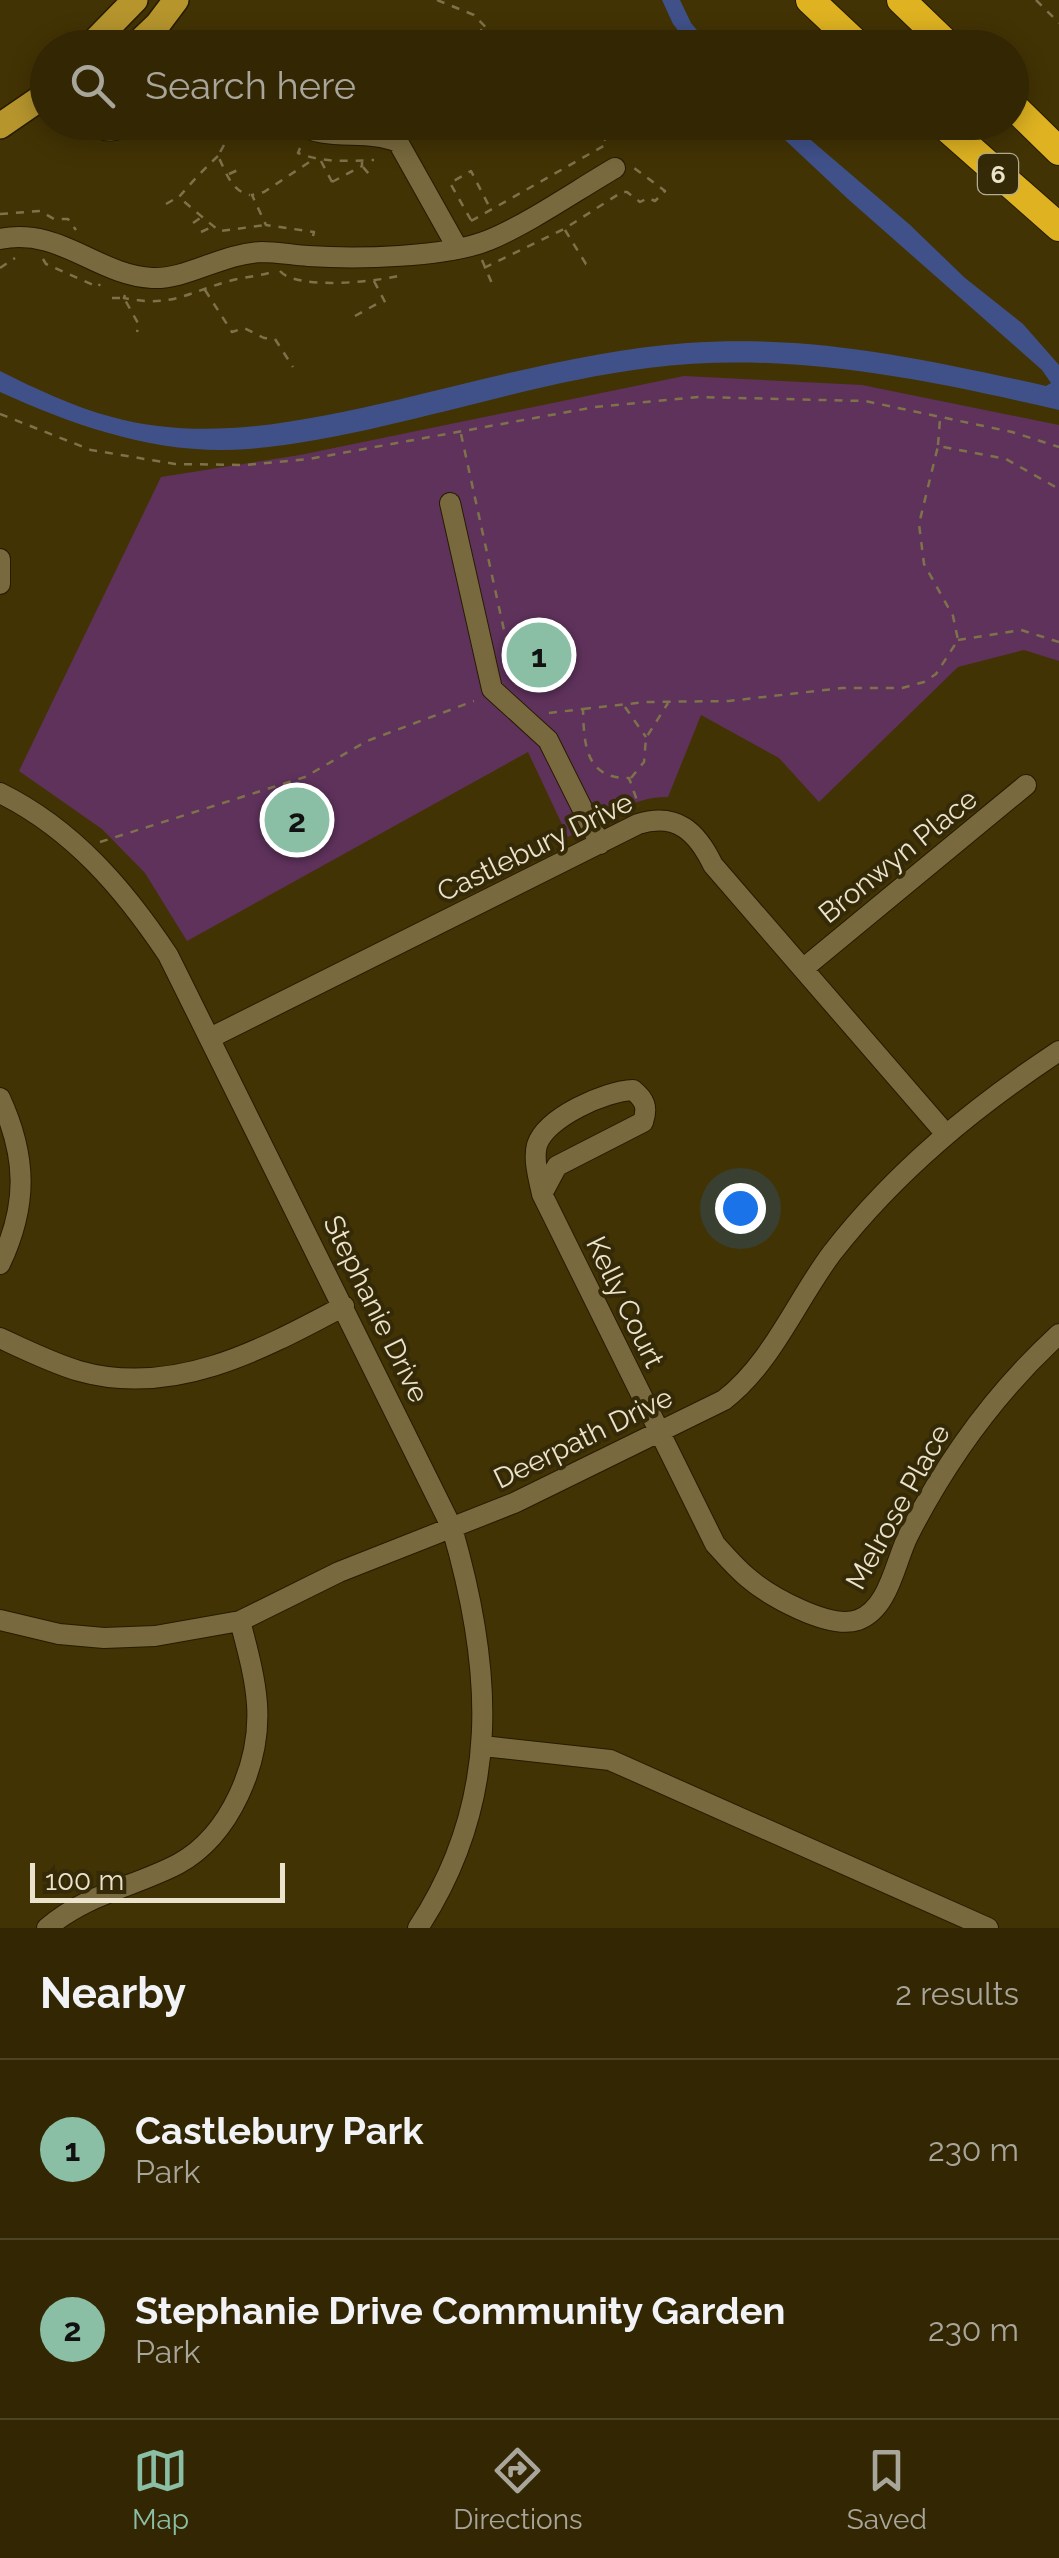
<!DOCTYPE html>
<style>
:root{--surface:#322603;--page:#3d3212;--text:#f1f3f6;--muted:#a8a59a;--line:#4d4325;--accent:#8abfa5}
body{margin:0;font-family:Raleway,sans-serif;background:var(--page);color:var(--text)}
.scale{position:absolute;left:30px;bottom:25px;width:255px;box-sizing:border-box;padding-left:10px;border:5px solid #ebe3cc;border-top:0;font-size:28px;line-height:35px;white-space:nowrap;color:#ebe3cc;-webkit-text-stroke:8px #352a08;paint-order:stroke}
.you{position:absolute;left:740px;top:1208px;width:35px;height:35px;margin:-25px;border:8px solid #fff;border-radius:50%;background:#1a73e8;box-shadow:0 0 0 15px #1a73e833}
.badge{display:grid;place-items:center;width:65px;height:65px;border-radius:50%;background:var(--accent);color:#111;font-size:32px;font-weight:700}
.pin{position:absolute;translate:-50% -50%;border:5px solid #fff;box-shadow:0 2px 10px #0006}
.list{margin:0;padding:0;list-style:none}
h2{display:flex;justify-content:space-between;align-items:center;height:130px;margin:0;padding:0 40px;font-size:42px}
h2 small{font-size:32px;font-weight:400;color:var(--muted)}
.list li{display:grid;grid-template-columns:65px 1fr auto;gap:30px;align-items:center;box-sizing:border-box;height:180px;padding:0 40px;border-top:2px solid var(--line)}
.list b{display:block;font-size:38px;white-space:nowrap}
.list p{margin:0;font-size:32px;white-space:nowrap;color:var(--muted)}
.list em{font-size:32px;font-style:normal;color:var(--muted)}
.icon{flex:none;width:55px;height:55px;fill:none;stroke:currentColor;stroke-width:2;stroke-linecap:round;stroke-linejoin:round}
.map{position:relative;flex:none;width:1059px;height:1928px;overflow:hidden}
.search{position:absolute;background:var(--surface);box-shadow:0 5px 25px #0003;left:30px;right:30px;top:30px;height:110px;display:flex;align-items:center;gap:25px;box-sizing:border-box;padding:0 35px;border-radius:55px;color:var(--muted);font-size:38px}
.sheet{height:490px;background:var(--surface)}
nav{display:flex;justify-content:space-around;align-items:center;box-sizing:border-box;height:140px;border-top:2px solid var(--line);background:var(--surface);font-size:28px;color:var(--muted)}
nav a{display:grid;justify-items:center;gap:5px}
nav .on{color:var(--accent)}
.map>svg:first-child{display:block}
.green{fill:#5f325c}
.water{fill:#40518a}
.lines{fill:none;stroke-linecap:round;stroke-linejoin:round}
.minor-casing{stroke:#261b00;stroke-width:22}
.major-casing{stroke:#261b00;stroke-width:28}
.highway-casing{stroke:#261b00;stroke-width:30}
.path{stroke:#7e724b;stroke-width:2.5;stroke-dasharray:8 8;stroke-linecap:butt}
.minor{stroke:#79693e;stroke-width:20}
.major{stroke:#b6952d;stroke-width:25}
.highway{stroke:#deb221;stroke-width:28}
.labels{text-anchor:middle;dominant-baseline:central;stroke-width:8;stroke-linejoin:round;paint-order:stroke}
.shield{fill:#352a08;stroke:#b4ac91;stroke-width:2.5}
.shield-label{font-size:25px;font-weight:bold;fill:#ebe3cc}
.street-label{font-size:28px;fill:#ebe3cc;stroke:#352a08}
</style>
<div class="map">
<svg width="1059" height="1928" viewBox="0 0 1059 1928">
<rect width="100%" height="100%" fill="#423304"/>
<!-- green -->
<path class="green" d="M684 376 862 385 1059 425V661L1024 650 958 667 819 802 779 758 701 715 668 797C633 796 599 821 568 837L528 752 187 941 145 873 102 829 19 771 161 477 300 455Z"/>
<!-- water -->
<path class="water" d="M662 0H680L691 23 711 47H691L673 24Z
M791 123 909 224 965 278 1023 324 1059 365V410C924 379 787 350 648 368 513 385 383 437 248 449 161 456 77 427 0 392V371C36 389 74 407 112 417 207 443 304 421 397 400 489 378 593 350 687 343 812 334 925 359 1046 386L1051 383 1042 370 848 199 767 123Z"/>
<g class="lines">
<!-- minor casing -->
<g class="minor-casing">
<path id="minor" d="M90 122C104 136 121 130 136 122
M294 122C327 143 365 128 398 142L458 249
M0 239C60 227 97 275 152 278 186 280 223 253 262 252 277 252 293 255 308 256 355 259 446 258 489 240 528 224 577 190 615 168
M450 503 492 689 548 740 600 844
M0 559V584
M0 793C73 829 124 889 168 955L452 1528C493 1669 502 1800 418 1928
M804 968 1026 785
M210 1038 638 824C677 812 697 832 713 865L945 1133
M0 1098C27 1157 28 1205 0 1264
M542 1194C539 1179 533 1160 537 1145 546 1117 606 1091 633 1090 645 1100 648 1107 643 1122L557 1166 542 1194 715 1544C725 1555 735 1567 747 1577 769 1596 829 1630 858 1620 889 1609 895 1562 908 1536 946 1461 997 1391 1059 1334
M0 1338C26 1350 52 1363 79 1371 174 1398 263 1349 344 1306
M0 1620 59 1634 104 1638 155 1636 240 1621 339 1572 514 1503 724 1400C772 1363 796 1301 832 1253 896 1171 973 1108 1059 1051
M483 1746 610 1760 988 1928
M47 1928C86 1894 134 1887 178 1864 231 1835 261 1762 257 1704 255 1676 247 1648 240 1621"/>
</g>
<!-- major casing -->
<g class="major-casing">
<path id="major" d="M88 48 135 0
M133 48 158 24 176 0
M0 126 48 93"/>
</g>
<!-- highway casing -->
<g class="highway-casing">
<path id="highway" d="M810 0 861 48
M901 0 951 48
M1012 105 1059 151
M940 122 1059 227"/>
</g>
<!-- path -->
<path class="path" d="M437 0 474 15 500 42 494 48
M1036 0 1059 23
M467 48 482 29
M582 128 585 133 596 128
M224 145 218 156C226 172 231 191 250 195
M300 148 298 153C324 163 347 161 374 160
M218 156C204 169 191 183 179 197 183 201 215 228 220 231L266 225
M321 161 332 182 331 189
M363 167 369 174
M229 174 238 170
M332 182 362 166V162
M166 204 178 197
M0 214 40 211 54 219H68L76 230
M471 220 450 183 471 171 491 210
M471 221 607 144 597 124
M193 223 203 216
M565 230 586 264H594
M201 232 212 227
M313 236 314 232 266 225 252 195 264 192 314 159
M43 259 46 264 98 287 100 284
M482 260 493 286
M0 268 15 258
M484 268 564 229 622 192H627L640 202 648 198 655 201 665 191 634 168
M280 271C296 290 374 282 398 276
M374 281 386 304
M205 290 232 332 244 328 264 338 275 339 293 367
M125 295 124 298C174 308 187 292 233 280 246 277 259 276 272 272
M112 298H124L139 325 137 332
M355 316 384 300
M0 414 91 450 175 464 246 465 309 459 595 407 698 397 865 401 1012 432 1059 447
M461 434 516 685
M938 445 940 419
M958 640 1021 630 1059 642
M625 707 646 737
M583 709 646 702 729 701 842 688H902L924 682 936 674 958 640 953 616 924 564 919 524 938 446 1006 459 1059 489
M549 713 583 709C584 744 585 779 629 778L639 806
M631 778 644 762 646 738 668 703
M100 842 305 777 367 741 474 701"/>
<!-- minor -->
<use href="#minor" class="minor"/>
<!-- major -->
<use href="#major" class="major"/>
<!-- highway -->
<use href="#highway" class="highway"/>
</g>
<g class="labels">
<!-- shield labels -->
<rect class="shield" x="978" y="154" width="40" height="40" rx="8"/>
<g class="shield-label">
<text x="998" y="174">6</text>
</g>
<!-- street labels -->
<g class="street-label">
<text transform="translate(535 847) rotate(-26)">Castlebury Drive</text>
<text transform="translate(898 856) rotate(-39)">Bronwyn Place</text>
<text transform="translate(625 1302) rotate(64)">Kelly Court</text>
<text transform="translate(376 1309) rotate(64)">Stephanie Drive</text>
<text transform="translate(583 1438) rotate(-26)">Deerpath Drive</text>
<text transform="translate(898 1507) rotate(-61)">Melrose Place</text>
</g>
</g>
</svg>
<div class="scale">100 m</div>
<div class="you"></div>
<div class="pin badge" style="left:539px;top:655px">1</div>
<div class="pin badge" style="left:297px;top:820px">2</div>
<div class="search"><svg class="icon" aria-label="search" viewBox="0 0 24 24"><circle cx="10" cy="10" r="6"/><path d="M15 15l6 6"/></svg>Search here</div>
</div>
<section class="sheet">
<h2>Nearby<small>2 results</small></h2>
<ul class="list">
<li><span class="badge">1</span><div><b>Castlebury Park</b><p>Park</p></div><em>230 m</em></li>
<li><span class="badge">2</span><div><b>Stephanie Drive Community Garden</b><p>Park</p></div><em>230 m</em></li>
</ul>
</section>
<nav>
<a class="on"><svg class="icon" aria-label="map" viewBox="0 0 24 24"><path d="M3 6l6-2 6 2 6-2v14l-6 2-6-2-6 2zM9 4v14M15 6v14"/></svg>Map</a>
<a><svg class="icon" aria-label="directions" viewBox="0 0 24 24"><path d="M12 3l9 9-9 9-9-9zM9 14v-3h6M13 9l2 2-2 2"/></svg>Directions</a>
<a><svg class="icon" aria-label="saved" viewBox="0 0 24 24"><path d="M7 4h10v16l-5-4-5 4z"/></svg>Saved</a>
</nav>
